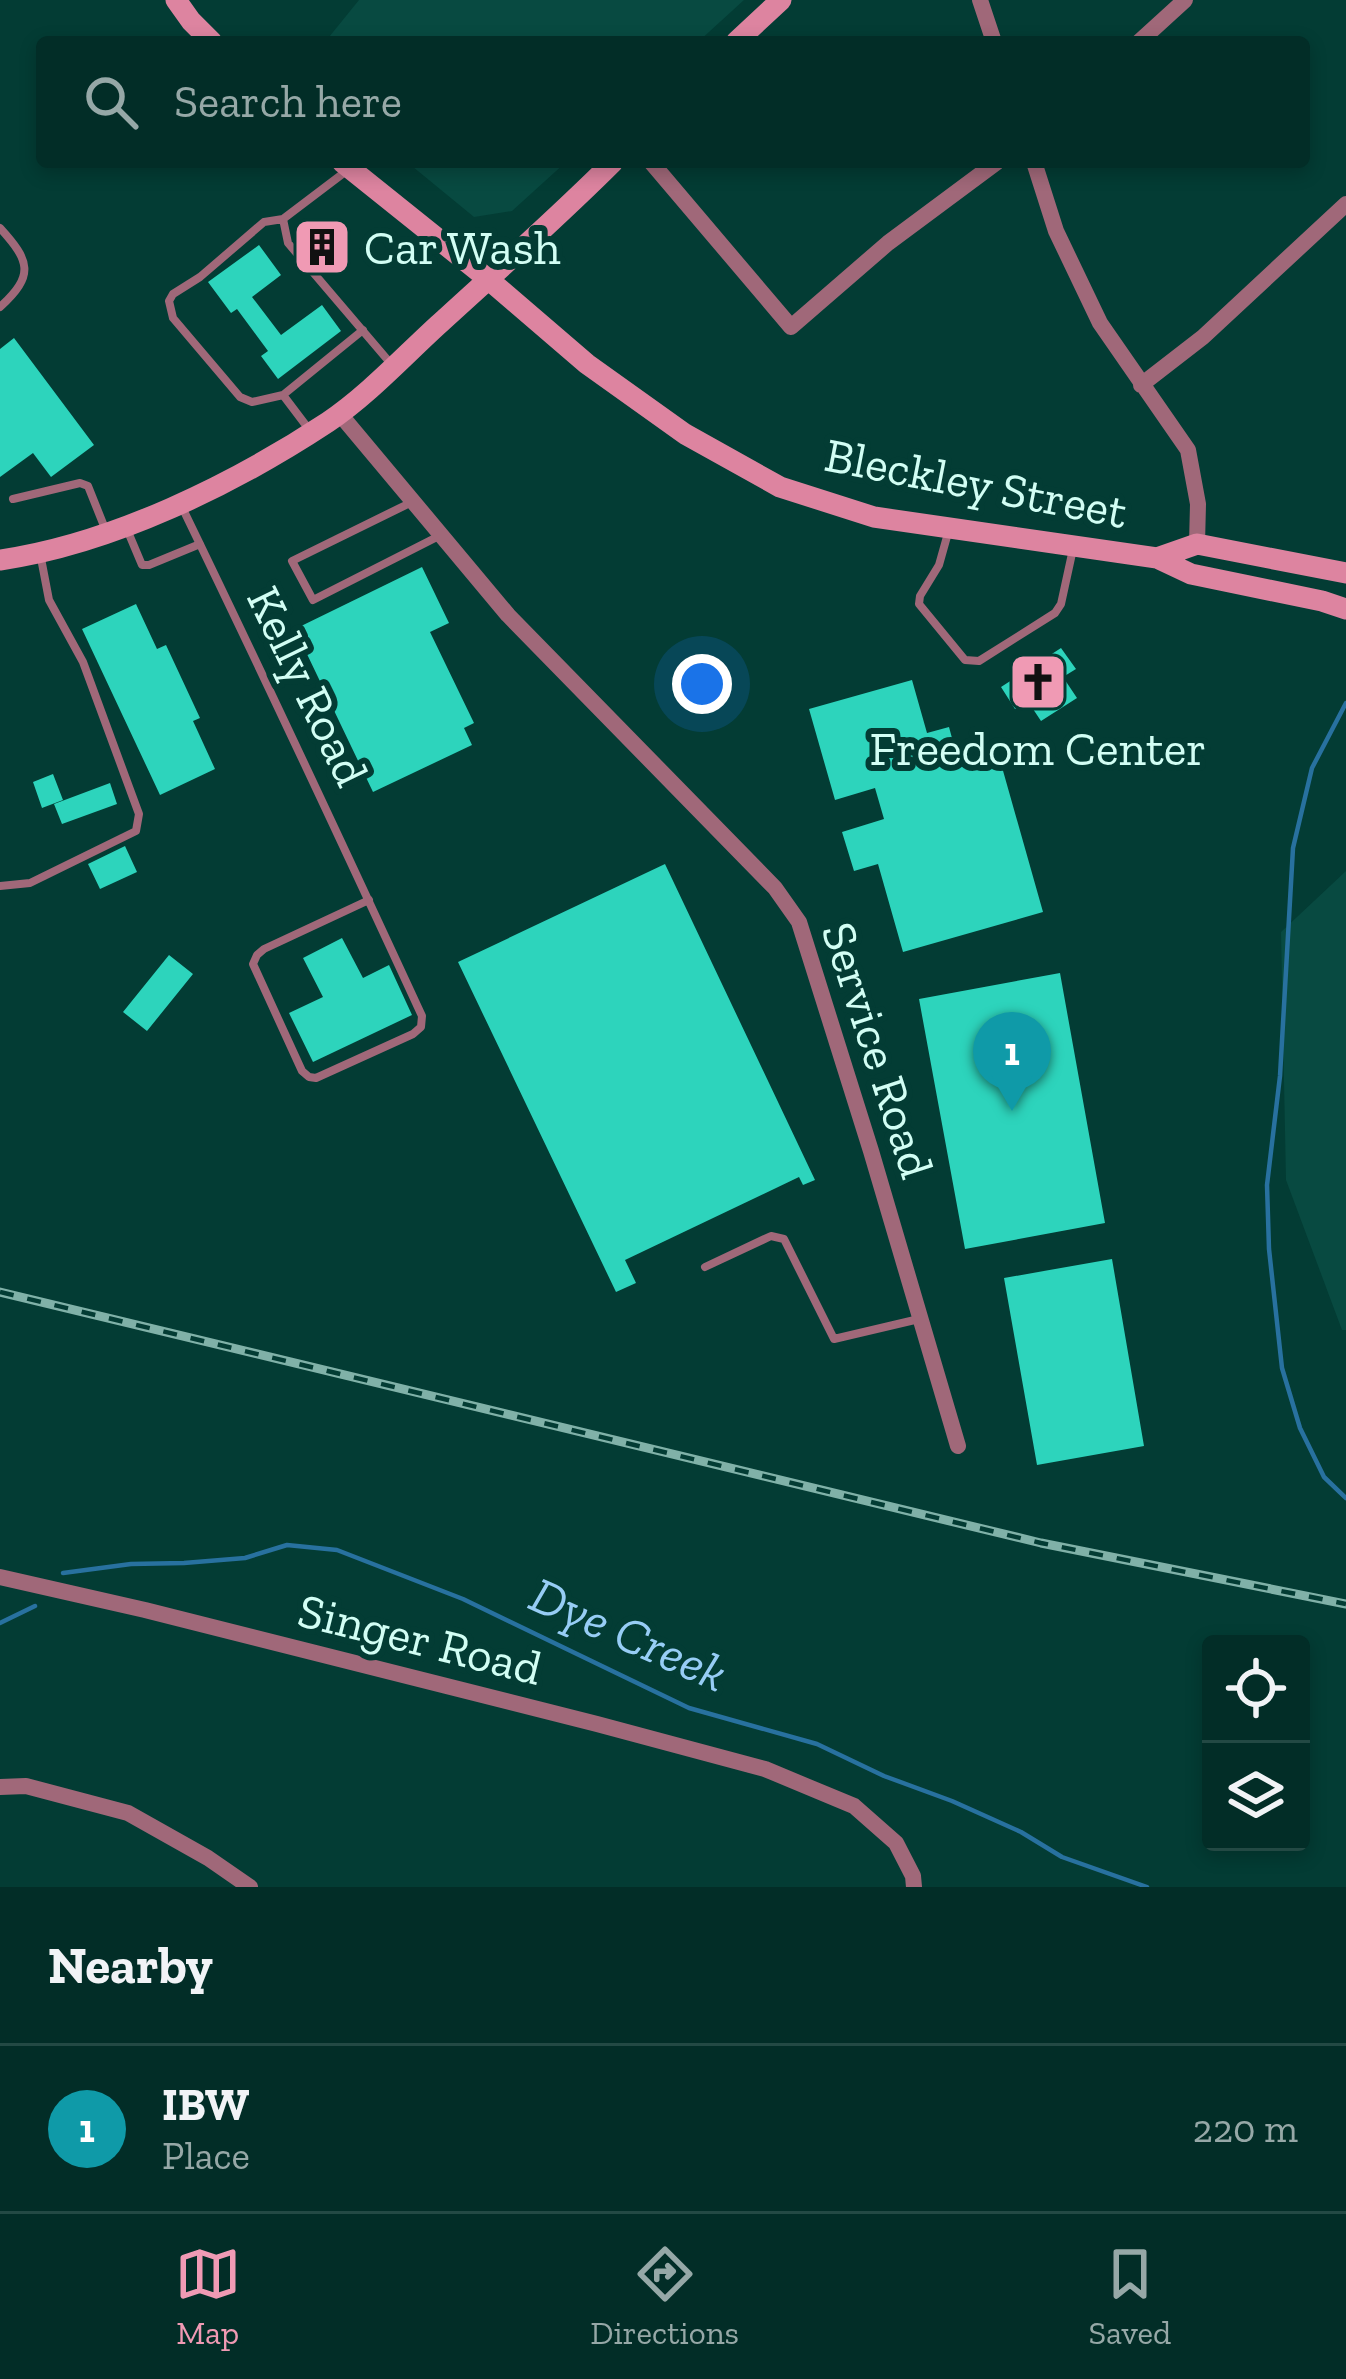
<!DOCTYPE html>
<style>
:root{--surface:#022d27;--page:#0c352f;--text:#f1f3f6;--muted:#96a8a7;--line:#234944;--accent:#f09ab4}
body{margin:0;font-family:"Zilla Slab",serif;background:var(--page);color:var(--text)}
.controls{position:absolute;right:36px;bottom:36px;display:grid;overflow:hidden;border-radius:12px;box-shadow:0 6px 18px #0003}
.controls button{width:108px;height:108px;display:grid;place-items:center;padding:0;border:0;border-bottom:3px solid var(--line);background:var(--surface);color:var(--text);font:60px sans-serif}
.you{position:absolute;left:702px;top:684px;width:42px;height:42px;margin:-30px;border:9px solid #fff;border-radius:50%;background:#1a73e8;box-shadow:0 0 0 18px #1a73e833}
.badge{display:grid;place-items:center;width:78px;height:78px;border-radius:50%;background:var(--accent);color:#fff;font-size:39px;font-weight:700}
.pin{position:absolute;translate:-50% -99px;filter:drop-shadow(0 3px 6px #0008)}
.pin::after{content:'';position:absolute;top:63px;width:42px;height:36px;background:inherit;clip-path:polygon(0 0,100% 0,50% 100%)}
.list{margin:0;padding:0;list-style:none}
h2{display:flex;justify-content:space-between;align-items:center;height:156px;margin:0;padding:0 48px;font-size:51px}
h2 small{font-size:39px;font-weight:400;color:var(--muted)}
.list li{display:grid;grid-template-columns:78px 1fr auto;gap:36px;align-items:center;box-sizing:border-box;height:168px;padding:0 48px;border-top:3px solid var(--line)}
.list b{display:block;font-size:45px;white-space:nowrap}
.list p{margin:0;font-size:39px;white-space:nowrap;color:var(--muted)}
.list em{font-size:39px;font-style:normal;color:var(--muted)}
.icon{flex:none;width:66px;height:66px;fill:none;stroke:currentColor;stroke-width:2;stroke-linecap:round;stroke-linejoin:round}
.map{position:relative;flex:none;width:1346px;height:1887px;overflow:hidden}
.search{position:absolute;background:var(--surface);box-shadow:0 6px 18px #0003;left:36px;right:36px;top:36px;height:132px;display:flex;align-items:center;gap:30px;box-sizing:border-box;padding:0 42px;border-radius:12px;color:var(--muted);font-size:45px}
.sheet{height:324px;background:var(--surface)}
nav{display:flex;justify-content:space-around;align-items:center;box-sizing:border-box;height:168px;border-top:3px solid var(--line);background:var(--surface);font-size:33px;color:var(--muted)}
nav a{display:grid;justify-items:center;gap:6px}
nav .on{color:var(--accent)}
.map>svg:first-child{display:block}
.built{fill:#084a41}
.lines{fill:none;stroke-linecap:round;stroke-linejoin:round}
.stream{stroke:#28719f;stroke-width:4.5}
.building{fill:#2dd4bc}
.lane{stroke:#a06879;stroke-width:8}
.street{stroke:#a06879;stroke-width:16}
.secondary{stroke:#dd84a0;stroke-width:21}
.rail-casing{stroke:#80b1a8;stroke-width:9}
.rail{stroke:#033c34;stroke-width:4.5;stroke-dasharray:14;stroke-linecap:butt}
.labels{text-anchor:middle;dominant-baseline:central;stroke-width:12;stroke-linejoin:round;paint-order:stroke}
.poi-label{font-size:48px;fill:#d2fef4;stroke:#033c34;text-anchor:start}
.street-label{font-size:48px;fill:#d2fef4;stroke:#033c34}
.water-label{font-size:51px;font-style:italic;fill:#97cdf5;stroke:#033c34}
</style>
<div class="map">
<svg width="1346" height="1887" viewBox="0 0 1346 1887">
<rect width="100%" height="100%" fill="#033c34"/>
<!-- built -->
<path class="built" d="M359 0H744L698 42H325Z
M407 162H566L512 211 474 217Z
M1346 871V1330H1342L1286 1180 1281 932Z"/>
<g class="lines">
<!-- stream -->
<path class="stream" d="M1346 703 1312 768 1293 848 1280 1076 1267 1185 1269 1249 1282 1368 1300 1428 1324 1477 1346 1498
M63 1573 131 1564 184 1563 245 1558 287 1545 337 1550 463 1599 689 1708 817 1744 884 1776 952 1801 1021 1832 1062 1857 1147 1887
M0 1623 35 1606"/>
</g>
<!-- building -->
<path class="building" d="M320 231 337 253 323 263 306 242Z
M259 245 281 275 252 297 281 335 322 305 341 331 278 379 261 356 268 351 237 309 231 313 208 282Z
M14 338 94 445 51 477 33 453 0 477V349Z
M422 567 449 623 430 632 474 723 464 728 472 745 373 792 295 629Z
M136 604 157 649 166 645 200 718 193 721 215 769 160 795 82 629Z
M1061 648 1076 669 1063 677 1077 698 1041 721 1027 700 1015 709 1001 687Z
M912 680 927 733 949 727 959 764 998 753 1043 912 903 952 878 864 854 871 842 832 884 819 875 788 835 800 809 709Z
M53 774 63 800 42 808 33 782Z
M110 783 117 804 62 824 54 804Z
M125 846 137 872 100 889 88 864Z
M665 864 815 1180 803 1185 799 1177 625 1260 636 1283 616 1292 458 962Z
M342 938 363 978 389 965 412 1015 313 1062 289 1013 323 997 303 958Z
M169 955 193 974 147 1031 123 1012Z
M1060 973 1105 1223 965 1249 919 999Z
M1112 1259 1144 1446 1037 1465 1004 1278Z"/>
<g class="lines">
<!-- lane -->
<path class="lane" d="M349 169 283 219 288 243 392 365
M283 219 264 222 200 277 173 294 169 301 173 318 240 397 252 402 283 395
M0 228C30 261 35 275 0 307
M311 432 283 395 363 330
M13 499 80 483 88 486 106 531
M412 502 292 561 313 600 441 535
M181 505C263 674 343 845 422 1016L421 1027 413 1034 316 1078 309 1077 302 1071 253 964 257 955 264 949 369 900
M126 527 142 565H149L200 544
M948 533 939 565 920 596 919 604 965 660 979 661 1055 613 1061 604 1073 549
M0 886 30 883 136 831 139 814 83 662 49 600 40 553
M705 1267 771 1236 784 1239 834 1339 919 1319"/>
<!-- street -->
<path class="street" d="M980 0 994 42
M1139 42 1185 0
M651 162 791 327 888 243 997 162
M1034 162 1056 231 1100 323 1188 450 1198 504 1197 544
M1141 385 1203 337 1346 204
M339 413 508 615 775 888 799 922 871 1151 958 1446
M0 1577 145 1610 597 1724 765 1769 854 1806 896 1843 913 1876 914 1887
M0 1787 26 1786 128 1813 208 1858 250 1887"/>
<!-- secondary -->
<path class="secondary" d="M176 0 191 21 212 42
M736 42 781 0
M342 162 488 279 587 364 685 434 780 487 874 517 1157 558 1191 574 1322 601 1346 609
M1157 558 1197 544 1346 573
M0 560C112 544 234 484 328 422 368 395 403 357 438 325 497 271 557 218 613 162"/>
<!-- rail casing -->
<g class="rail-casing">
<path id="rail" d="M0 1292 1041 1543 1346 1604"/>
</g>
<!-- rail -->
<use href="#rail" class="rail"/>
</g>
<!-- icons -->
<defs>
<g id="building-square" transform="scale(3)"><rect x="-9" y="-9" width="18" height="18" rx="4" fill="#f09ab4" stroke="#033c34"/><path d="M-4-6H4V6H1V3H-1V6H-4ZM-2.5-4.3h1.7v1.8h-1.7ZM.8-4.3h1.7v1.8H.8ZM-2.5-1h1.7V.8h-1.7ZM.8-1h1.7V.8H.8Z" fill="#111"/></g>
<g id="church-square" transform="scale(3)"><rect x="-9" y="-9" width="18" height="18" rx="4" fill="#f09ab4" stroke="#033c34"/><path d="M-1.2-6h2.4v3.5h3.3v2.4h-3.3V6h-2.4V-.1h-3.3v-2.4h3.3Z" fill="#111"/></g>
</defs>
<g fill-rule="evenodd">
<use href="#building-square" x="322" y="247"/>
<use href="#church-square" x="1038" y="682"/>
</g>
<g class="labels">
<!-- poi labels -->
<g class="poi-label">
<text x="364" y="247">Car Wash</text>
<text x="1038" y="748" text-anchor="middle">Freedom Center</text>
</g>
<!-- street labels -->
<g class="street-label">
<text transform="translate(976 483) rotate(11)">Bleckley Street</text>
<text transform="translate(308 686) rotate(64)">Kelly Road</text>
<text transform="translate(878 1050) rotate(72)">Service Road</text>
<text transform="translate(420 1639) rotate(14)">Singer Road</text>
</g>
<!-- water labels -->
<g class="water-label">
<text transform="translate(629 1634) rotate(24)">Dye Creek</text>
</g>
</g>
</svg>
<div class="controls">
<button><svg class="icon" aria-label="locate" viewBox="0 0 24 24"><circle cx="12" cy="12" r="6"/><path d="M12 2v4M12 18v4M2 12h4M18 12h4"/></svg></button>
<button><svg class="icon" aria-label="layers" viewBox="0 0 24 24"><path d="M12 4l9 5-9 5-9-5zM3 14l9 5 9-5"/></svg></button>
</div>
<div class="you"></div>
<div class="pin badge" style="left:1012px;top:1111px;background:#0f9aa8">1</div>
<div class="search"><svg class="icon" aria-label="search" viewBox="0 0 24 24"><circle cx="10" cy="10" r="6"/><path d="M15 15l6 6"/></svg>Search here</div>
</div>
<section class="sheet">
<h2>Nearby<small></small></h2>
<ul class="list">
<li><span class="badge" style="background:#0f9aa8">1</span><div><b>IBW</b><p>Place</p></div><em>220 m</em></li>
</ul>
</section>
<nav>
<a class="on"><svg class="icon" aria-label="map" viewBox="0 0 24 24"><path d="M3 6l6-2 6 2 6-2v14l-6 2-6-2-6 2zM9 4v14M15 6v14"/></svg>Map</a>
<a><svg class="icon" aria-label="directions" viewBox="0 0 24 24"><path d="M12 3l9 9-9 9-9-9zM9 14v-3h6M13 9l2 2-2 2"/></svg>Directions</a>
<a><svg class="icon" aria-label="saved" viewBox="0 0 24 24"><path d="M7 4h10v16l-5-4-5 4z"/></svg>Saved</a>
</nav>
